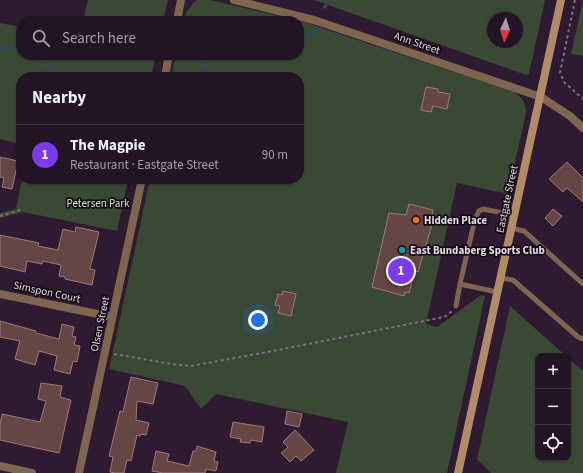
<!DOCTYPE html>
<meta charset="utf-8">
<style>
:root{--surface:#221425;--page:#2e2132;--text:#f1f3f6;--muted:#a29ea7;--line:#3f3342;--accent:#7c3aed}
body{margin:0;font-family:"Source Sans 3",sans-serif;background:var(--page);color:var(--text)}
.controls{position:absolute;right:12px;bottom:12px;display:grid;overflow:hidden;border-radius:8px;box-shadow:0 1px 3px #0004}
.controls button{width:36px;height:36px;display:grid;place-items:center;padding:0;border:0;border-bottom:1px solid var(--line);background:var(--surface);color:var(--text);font:20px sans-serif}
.compass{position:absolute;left:487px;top:12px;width:36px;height:36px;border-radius:50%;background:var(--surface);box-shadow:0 1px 3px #0004;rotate:184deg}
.you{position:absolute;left:258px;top:320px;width:14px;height:14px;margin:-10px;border:3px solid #fff;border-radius:50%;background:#1a73e8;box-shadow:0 0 0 6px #1a73e833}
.badge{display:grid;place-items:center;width:26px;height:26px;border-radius:50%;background:var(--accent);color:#fff;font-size:13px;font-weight:700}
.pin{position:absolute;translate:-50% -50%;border:2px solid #fff;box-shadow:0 1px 4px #0006}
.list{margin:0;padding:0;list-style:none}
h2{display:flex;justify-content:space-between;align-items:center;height:52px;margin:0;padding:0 16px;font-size:17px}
h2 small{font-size:13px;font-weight:400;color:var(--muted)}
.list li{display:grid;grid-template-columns:26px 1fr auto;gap:12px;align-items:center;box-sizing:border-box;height:60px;padding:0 16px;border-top:1px solid var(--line)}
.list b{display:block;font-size:15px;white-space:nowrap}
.list p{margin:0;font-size:13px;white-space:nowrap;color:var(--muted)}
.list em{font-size:13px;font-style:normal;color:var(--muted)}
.icon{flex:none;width:22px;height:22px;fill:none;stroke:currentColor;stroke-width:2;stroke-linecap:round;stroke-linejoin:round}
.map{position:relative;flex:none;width:583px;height:473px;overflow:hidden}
.search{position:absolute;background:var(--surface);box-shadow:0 1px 3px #0004;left:16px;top:16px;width:288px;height:44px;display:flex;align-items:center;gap:10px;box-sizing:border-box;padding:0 14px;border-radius:16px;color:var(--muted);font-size:15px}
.panel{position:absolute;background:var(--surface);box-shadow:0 1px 3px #0004;left:16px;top:72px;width:288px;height:112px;border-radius:16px}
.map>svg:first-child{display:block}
.green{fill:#394933;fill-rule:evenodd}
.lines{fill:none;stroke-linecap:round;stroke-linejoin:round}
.stream{stroke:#2d4a59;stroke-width:3.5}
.building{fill:#654645;stroke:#a17a78}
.path{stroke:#806f82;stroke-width:2;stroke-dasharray:3 3;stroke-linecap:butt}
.lane{stroke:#7e654f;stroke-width:5}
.street{stroke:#7e654f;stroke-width:8}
.secondary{stroke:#b28b66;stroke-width:8}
.food-dot{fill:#e8710a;stroke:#120913;stroke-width:1.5}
.culture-dot{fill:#0f9aa8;stroke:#120913;stroke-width:1.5}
.labels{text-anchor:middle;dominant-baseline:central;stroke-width:3.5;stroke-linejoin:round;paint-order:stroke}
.street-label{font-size:11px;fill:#e4d7e5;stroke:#120913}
.park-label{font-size:11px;fill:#cbedbd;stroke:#120913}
.poi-label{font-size:11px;font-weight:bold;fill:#e4d7e5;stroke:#120913;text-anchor:start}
</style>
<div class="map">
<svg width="583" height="473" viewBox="0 0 583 473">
<rect width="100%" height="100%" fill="#2e1a31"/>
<!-- green -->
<path class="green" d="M88 0H168L163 21H83Z
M196 0H211L304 22 514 92C522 97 526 103 526 113L508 194 457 183 426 324 437 327 481 295 485 296 447 473H336L348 422 216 394 201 409 185 386 109 369 150 179H299V77H171L176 55H299V21H183L187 11Z
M314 0H545L529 74 526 75ZM493 18H517V42H493Z
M583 0V56L571 54Z
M0 23 21 27V55H156L151 77H21V144L0 139Z
M22 179H128L117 231 23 212 0 218V213L16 209Z
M510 306 566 356H538V458H568V358L583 371V473H491L477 459Z"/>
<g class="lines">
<!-- stream -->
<path class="stream" d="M325 7 328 0
M299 38C308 39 312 35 317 28
M0 49 11 47 21 48
M39 55 61 77
M197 77 208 55"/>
</g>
<!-- building -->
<path class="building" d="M426 87 438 89V92L450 94 447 109 433 106 431 112 421 110Z
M0 157 18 161 12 189 2 187 4 178 0 177Z
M567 162 583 178V202L567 188 563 192 549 179Z
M409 204 433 210 431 221H433L418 272 415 271 409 293 405 292 404 296 372 287 389 213 406 215Z
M553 209 562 216 553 226 545 218Z
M76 227 99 232 90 269 95 270 92 285 65 279V277L59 276 61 265 43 261 42 264 27 261 25 272 0 266V235L39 243 38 246 58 250 63 229 75 232Z
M283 291 296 294 291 316 278 313 280 306 275 305 278 294 282 295Z
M0 321 36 331V333L59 339 62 324 74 327 72 336 76 337 74 345 80 346 77 362 73 361 70 374 54 370 57 356 39 351 35 365 15 359 20 341 0 337Z
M131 377 158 383 153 404 137 401 136 420 149 423 146 435 141 434 140 436 137 435 131 461 127 460 124 473H115L110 472 113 457 109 456 120 411 123 412Z
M41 383 62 386 60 397 71 400 59 453 0 440V425L2 414 40 422 46 401 38 399Z
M287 411 302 414 299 427 285 424Z
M233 422 264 427 262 442 251 440 250 443 240 442 241 439 230 437Z
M295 430 314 450 301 461 296 456 290 462 281 453 288 447 283 442Z
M197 446 216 452 214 461 218 462 216 471 206 469 205 473H163L152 471 156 451 169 454 167 461 189 466 193 451H196Z"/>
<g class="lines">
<!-- path -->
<path class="path" d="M575 0 560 73 564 82 583 99
M0 216 20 210
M114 354 172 364 191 366 278 350 439 318 446 316 452 311"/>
<!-- lane -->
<path class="lane" d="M511 228 524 231 583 284
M500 278 513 280 578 337 583 339
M497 292 460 284 475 219 479 211 483 209 514 215
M456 306 460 284"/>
<!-- street -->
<path class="street" d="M234 0 314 20 541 97 570 116 583 128
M177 21 181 0
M165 77 169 55
M0 294 112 317
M0 466 32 473
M79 473 142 179"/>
<!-- secondary -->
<path class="secondary" d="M458 473 561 0"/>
</g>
<!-- markers -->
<circle class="food-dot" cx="416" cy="220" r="4"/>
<circle class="culture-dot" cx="402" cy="250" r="4"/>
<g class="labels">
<!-- street labels -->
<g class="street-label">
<text transform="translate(417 43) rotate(19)">Ann Street</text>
<text transform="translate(507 199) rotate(-78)">Eastgate Street</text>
<text transform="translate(47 292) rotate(12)">Simspon Court</text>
<text transform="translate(100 324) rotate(-78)">Olsen Street</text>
</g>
<!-- park labels -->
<g class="park-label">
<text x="98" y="203">Petersen Park</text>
</g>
<!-- poi labels -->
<g class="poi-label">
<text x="424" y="220">Hidden Place</text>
<text x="410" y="250">East Bundaberg Sports Club</text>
</g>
</g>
</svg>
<div class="controls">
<button>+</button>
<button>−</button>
<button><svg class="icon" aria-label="locate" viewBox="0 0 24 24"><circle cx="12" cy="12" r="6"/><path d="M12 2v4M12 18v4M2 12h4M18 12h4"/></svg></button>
</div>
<svg class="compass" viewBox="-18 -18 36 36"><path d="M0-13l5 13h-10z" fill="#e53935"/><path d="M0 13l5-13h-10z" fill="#a29ea7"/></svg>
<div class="you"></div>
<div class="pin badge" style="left:401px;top:271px">1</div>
<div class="search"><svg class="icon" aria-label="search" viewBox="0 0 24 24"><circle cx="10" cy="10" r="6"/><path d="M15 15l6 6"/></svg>Search here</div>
<section class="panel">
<h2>Nearby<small></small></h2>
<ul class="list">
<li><span class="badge">1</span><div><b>The Magpie</b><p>Restaurant · Eastgate Street</p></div><em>90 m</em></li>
</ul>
</section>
</div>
